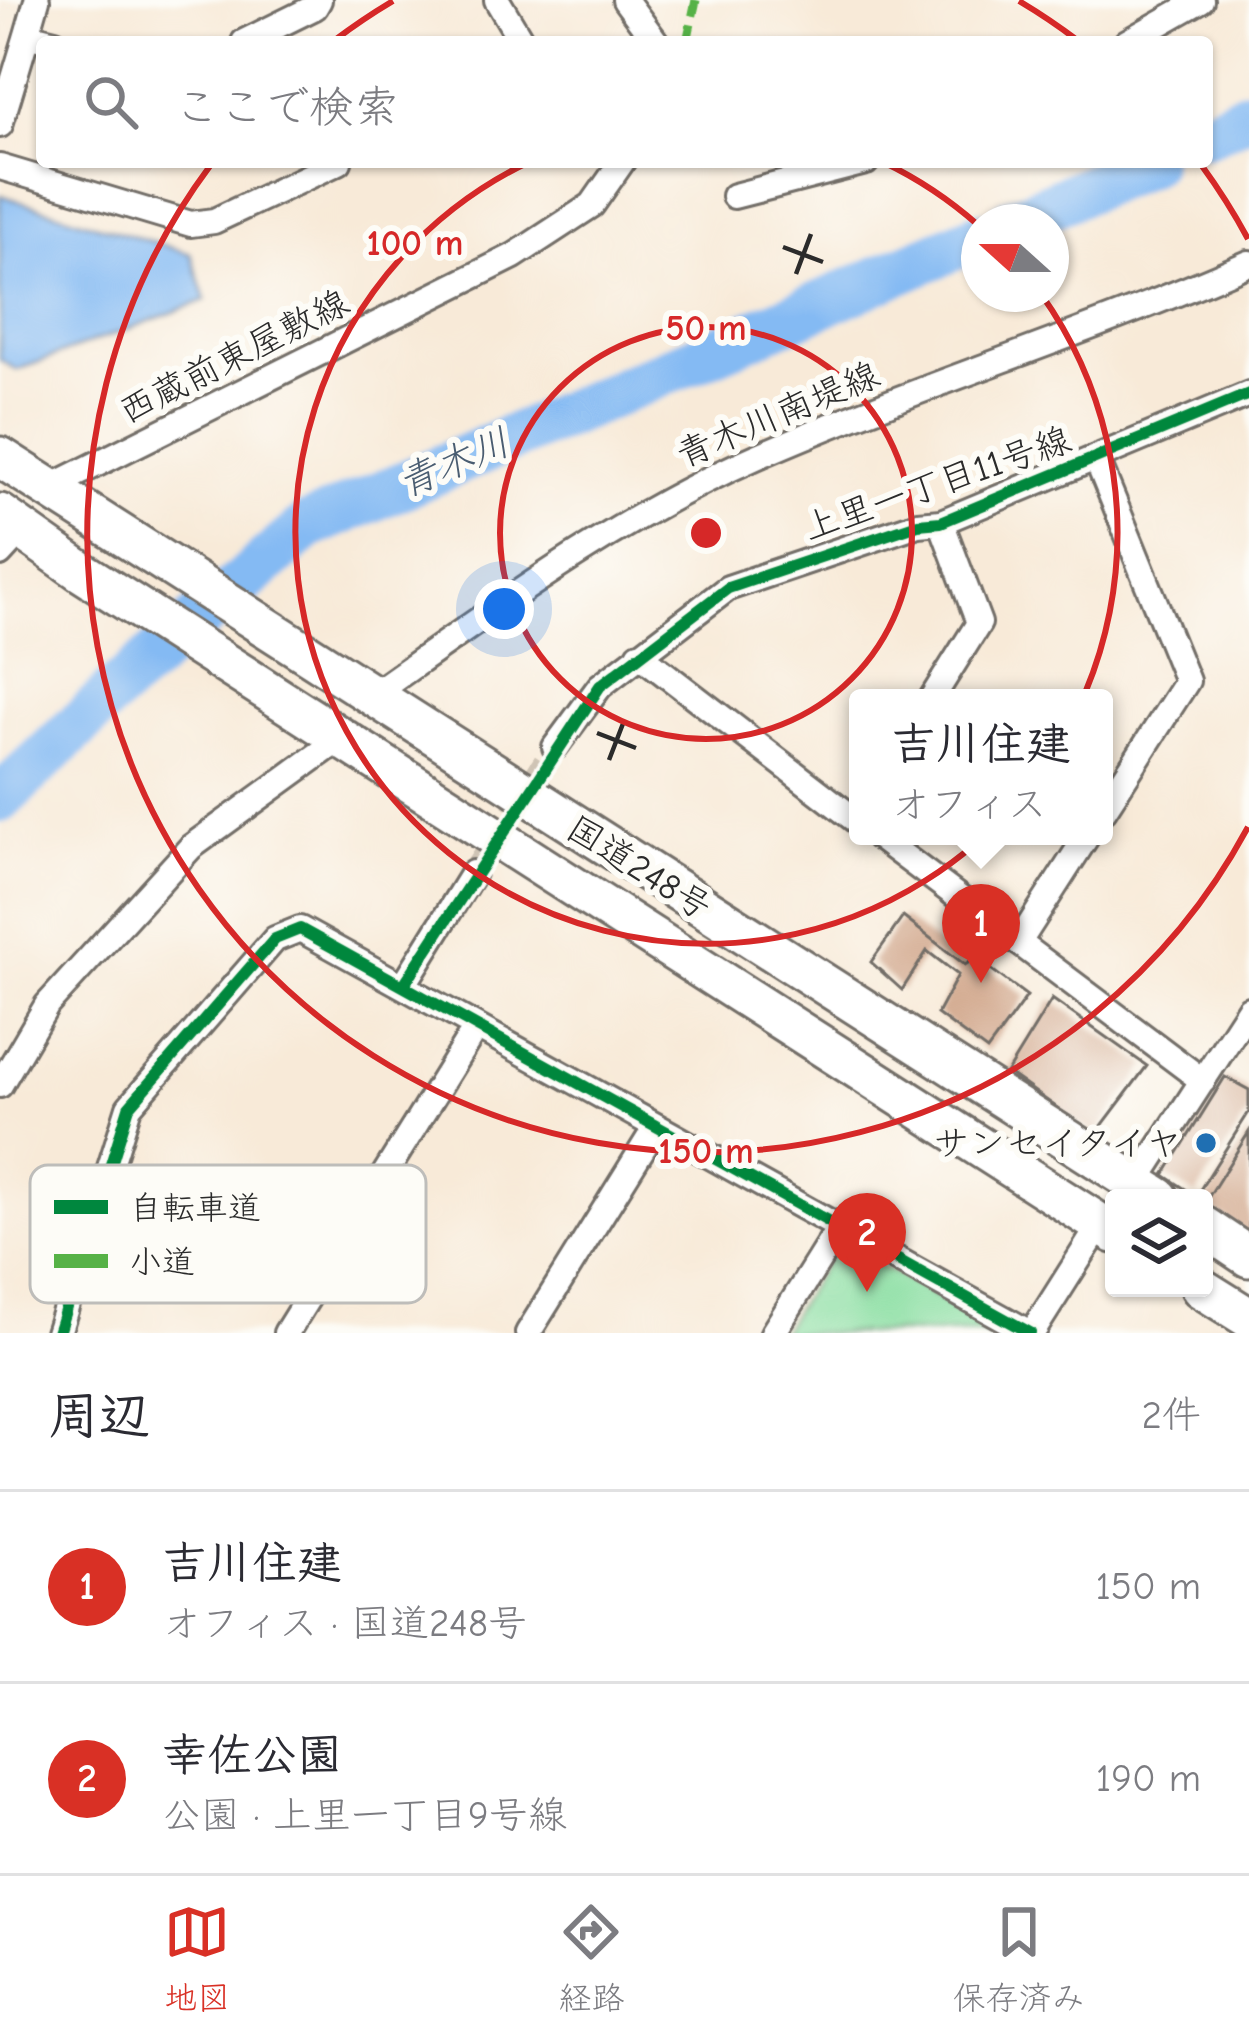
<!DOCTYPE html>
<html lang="ja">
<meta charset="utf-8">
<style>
:root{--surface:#fff;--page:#f2f2f3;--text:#2b2b33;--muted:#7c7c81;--line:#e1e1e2;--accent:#d93025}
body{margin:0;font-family:"Comic Neue","Klee One",sans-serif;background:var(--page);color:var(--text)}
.controls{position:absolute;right:36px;bottom:36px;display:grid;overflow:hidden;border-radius:12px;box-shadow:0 3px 9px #0004}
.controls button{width:108px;height:108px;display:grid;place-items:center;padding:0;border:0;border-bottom:3px solid var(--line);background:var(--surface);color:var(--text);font:60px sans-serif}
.compass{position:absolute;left:961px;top:204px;width:108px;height:108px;border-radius:50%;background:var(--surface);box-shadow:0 3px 9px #0004;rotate:291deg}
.you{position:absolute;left:504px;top:609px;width:42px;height:42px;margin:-30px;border:9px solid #fff;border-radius:50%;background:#1a73e8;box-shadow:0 0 0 18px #1a73e833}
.badge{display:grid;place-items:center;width:78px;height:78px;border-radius:50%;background:var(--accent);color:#fff;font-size:39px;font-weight:700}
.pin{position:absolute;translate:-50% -99px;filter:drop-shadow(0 3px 6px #0008)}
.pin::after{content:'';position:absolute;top:63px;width:42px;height:36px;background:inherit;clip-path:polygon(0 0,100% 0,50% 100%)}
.popup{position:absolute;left:849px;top:689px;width:264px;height:156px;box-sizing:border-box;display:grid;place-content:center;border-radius:12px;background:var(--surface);filter:drop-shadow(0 3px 9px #0005);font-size:39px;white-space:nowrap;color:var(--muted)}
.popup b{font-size:45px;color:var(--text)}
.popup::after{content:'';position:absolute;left:50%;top:100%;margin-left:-24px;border:24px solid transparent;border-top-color:var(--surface)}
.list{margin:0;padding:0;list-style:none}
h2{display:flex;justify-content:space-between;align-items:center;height:156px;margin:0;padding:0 48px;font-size:51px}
h2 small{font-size:39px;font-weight:400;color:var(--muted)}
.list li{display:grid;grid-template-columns:78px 1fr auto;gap:36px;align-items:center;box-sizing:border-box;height:192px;padding:0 48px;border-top:3px solid var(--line)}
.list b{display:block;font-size:45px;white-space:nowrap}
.list p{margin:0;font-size:39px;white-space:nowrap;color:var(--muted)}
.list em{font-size:39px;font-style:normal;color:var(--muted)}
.icon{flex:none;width:66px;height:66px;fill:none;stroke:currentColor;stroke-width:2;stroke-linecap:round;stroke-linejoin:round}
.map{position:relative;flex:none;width:1249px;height:1333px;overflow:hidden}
.search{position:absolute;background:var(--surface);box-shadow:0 3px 9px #0004;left:36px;right:36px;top:36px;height:132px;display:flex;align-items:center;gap:30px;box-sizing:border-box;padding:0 42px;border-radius:12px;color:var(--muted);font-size:45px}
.sheet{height:540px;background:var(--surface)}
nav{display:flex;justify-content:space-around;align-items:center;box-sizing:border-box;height:168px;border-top:3px solid var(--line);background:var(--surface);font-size:33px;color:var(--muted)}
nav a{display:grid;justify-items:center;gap:6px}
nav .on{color:var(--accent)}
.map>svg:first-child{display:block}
.green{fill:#88dea1;stroke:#5a8466;stroke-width:3}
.water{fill:#84baf3;stroke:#58728f;stroke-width:3}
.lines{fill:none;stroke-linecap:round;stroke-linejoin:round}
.river{stroke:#84baf3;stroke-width:48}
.building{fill:#d0a488}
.minor-tunnel{stroke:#cfc4b5;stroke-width:24;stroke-dasharray:24 12;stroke-linecap:butt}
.minor-casing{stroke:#736e68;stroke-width:30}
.trunk-casing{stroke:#736e68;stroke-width:45}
.minor{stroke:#fff;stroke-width:24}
.trunk{stroke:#fff;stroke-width:39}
.quiet{stroke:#56b246;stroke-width:9;stroke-dasharray:18 9;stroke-linecap:butt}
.cycleway-casing{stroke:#fdfcf7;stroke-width:20}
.cycleway{stroke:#00873e;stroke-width:12}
.ticks{fill:none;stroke:#2b2b2b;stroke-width:4.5}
.ring{fill:none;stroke:#d62828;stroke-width:6}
.poi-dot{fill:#1f6fb2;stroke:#fdfcf7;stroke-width:4.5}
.labels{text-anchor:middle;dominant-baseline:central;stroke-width:12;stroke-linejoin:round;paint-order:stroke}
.street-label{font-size:36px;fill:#2b2b2b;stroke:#fdfcf7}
.poi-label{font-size:36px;fill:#2b2b2b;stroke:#fdfcf7;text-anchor:end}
.water-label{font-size:39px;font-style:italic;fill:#4a5d71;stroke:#fdfcf7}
.key{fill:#fdfcf7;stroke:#bebdba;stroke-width:3}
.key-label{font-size:33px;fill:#2b2b2b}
.centre{fill:#d62828;stroke:#fdfcf7;stroke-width:6}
.ring-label{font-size:36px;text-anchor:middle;font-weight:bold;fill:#d62828;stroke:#fdfcf7;stroke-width:12;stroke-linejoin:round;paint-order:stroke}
</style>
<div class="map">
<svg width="1249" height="1333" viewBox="0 0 1249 1333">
<rect width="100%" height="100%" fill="#fdfcf7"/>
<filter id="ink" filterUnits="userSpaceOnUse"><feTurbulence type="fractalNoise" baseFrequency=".00833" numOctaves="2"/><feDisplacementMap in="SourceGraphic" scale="24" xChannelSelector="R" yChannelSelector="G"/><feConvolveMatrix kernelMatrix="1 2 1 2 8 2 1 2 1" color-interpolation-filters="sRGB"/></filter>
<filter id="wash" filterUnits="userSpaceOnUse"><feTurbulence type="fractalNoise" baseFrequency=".004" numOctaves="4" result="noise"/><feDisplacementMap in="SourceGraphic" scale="48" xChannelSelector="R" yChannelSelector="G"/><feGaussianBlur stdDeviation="2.7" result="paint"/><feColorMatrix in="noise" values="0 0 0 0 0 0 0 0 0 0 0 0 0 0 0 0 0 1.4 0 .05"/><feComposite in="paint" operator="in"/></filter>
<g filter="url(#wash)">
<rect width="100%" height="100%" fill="#f8ead8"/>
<!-- green -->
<path class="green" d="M844 1246 1003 1333H780L833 1251Z"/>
<!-- water -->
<path class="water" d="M0 195 191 254 206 300 17 370 0 360Z"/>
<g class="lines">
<!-- river -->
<path class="river" d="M1207 133 1249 113
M1012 222 1148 162
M0 799 114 692 308 526 979 236"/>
</g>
<g id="blocks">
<!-- building -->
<path class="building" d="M903 917 965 965 976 958 1027 996 987 1051 937 1014 958 975 927 951 902 990 871 962Z
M1052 999 1147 1066 1095 1135 1007 1072Z
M1225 1077 1249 1090V1112L1196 1196 1164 1175Z
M1249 1132V1234L1204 1204Z"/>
</g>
</g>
<g filter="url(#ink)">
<use href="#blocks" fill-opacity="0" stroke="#736e68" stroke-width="3"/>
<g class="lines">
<!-- minor-tunnel -->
<path class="minor-tunnel" d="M473 873 555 747"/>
<!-- minor casing -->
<g class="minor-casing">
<path id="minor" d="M37 0 27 35 55 42
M497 0 522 42
M625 0 656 42
M244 42 315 7 319 0
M1127 42 1201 0
M0 125 27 35
M0 167 191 224 214 221 339 162
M734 196 866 162
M1097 460 1187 681 1104 810
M49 488 514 256 592 205 622 162
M0 554 23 529
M639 654 858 822
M369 697C493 610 617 518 756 457 918 386 1087 334 1249 263
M932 698 979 623 941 522
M555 747 600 686 728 588 918 524 941 522 1249 394
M877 836 1203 1081
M1019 942 1087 836
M403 986 473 873
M0 1085 47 1005 191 847 344 736
M1136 1183 1249 1009
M58 1333 129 1107 275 939 300 929 1030 1333
M286 1333 476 1027
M528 1333 656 1127
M773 1333 839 1228
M1032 1333 1101 1224"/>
</g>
<!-- trunk casing -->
<g class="trunk-casing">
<path id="trunk" d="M0 457 1159 1198
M0 514 82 572 1114 1233
M1204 1227 1249 1257
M1201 1288 1249 1318"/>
</g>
<!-- minor -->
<use href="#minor" class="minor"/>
<!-- trunk -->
<use href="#trunk" class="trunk"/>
<!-- quiet -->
<path class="quiet" d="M687 42 696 0"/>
<!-- cycleway casing -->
<g class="cycleway-casing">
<path id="cycleway" d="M403 986 600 686 728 588 918 524 941 522 1249 394
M58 1333 129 1107 275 939 300 929 1030 1333"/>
</g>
<!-- cycleway -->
<use href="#cycleway" class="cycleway"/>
</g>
</g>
<!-- ticks -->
<path class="ticks" d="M783 247 823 262M796 274 811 234M597 733 636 748M609 760 624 721"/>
<!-- distance rings -->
<g class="ring">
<circle cx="706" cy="533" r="206"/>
<path d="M883 162A411 411 0 0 1 978 225M1041 294A411 411 0 1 1 529 162"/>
<path d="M1248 827A617 617 0 1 1 210 166M335 40A617 617 0 0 1 393 1M1019 1A617 617 0 0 1 1077 40M1202 166A617 617 0 0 1 1248 239"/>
</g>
<!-- markers -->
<circle class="poi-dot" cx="1206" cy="1143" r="12"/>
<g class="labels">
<!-- street labels -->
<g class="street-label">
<text transform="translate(234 357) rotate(-27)">西蔵前東屋敷線</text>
<text transform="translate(778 415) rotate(-23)">青木川南堤線</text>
<text transform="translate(937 484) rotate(-19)">上里一丁目11号線</text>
<text transform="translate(639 868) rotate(32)">国道248号</text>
</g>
<!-- poi labels -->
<g class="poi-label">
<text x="1182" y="1143">サンセイタイヤ</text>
</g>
<!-- water labels -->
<g class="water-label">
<text transform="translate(454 463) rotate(-23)">青木川</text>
</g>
</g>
<!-- legend -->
<rect x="30" y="1165" width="396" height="138" rx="18" class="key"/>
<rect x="54" y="1200" width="54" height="14" fill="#00873e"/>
<rect x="54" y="1254" width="54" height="14" fill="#56b246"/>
<g class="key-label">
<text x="129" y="1219">自転車道</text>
<text x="129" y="1273">小道</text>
</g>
<circle cx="706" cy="533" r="18" class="centre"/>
<g class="ring-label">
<text x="415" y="255">100 m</text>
<text x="706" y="340">50 m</text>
<text x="706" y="1163">150 m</text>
</g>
</svg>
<div class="controls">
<button><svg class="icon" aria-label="layers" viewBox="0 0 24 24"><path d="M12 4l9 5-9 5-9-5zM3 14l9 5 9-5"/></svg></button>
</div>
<svg class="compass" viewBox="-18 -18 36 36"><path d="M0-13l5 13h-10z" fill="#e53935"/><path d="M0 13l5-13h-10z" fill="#7c7c81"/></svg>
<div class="you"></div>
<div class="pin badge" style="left:981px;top:983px">1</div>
<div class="popup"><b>吉川住建</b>オフィス</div>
<div class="pin badge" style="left:867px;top:1292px">2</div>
<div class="search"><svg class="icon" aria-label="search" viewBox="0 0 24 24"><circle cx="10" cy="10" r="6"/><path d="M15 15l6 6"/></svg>ここで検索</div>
</div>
<section class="sheet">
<h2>周辺<small>2件</small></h2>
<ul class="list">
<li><span class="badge">1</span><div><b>吉川住建</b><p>オフィス · 国道248号</p></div><em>150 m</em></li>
<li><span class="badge">2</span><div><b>幸佐公園</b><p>公園 · 上里一丁目9号線</p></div><em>190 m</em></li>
</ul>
</section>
<nav>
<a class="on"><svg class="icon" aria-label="map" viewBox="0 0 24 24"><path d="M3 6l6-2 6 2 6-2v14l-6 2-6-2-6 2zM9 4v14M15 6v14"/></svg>地図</a>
<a><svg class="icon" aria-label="directions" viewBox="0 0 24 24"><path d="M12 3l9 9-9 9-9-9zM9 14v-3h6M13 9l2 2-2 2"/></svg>経路</a>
<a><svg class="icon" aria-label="saved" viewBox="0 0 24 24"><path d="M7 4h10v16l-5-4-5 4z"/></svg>保存済み</a>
</nav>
